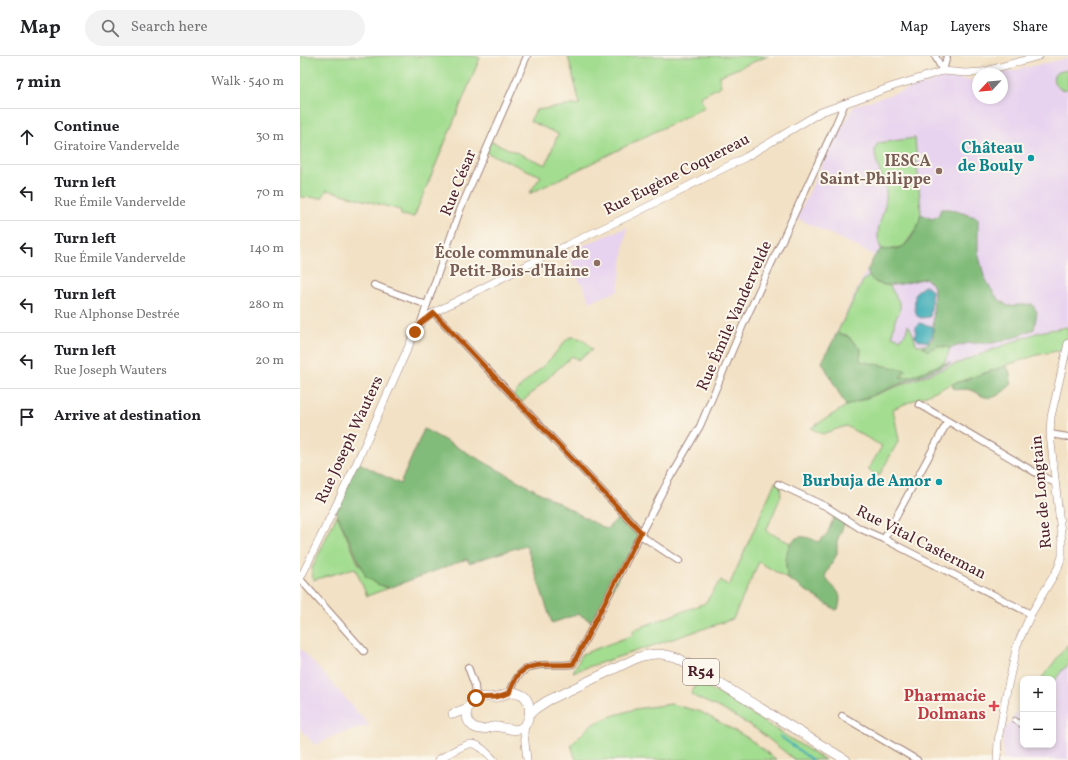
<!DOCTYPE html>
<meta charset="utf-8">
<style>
:root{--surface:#fff;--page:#f2f2f2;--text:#202124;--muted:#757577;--line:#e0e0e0}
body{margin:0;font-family:Vollkorn,serif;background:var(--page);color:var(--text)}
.controls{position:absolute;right:12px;bottom:12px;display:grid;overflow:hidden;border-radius:8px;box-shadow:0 2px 6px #0003}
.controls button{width:36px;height:36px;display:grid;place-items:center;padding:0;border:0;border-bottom:1px solid var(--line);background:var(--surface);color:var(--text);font:20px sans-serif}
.compass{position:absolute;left:672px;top:12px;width:36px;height:36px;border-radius:50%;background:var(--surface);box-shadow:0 2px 6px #0003;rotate:244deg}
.stop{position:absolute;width:12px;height:12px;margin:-9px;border:3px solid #b45309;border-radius:50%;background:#fff}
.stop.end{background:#b45309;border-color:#fff;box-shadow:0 1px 4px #0008}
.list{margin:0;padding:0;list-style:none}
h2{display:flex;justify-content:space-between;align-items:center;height:52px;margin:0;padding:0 16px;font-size:17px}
h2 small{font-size:13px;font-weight:400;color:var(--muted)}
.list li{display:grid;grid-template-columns:26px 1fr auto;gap:12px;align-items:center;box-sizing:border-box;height:56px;padding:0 16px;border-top:1px solid var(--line)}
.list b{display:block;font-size:15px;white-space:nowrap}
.list p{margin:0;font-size:13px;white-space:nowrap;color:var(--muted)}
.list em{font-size:13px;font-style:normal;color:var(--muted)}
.icon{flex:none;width:22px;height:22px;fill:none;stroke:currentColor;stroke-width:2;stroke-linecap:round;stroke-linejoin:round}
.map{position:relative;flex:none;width:768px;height:704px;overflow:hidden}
header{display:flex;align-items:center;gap:24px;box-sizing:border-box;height:56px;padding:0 20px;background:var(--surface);border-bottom:1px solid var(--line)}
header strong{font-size:19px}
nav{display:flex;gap:22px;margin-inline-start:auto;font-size:14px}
.search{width:280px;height:36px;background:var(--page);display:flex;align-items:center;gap:10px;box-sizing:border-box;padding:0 14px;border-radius:22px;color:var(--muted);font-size:15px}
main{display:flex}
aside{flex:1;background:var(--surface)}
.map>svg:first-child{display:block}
.built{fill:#e7d2ef}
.green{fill:#a3dd90;stroke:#767e5e}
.forest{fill:#82bc7a;stroke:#666e52}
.water{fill:#39aab6;stroke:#426470}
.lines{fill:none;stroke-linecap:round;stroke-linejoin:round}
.stream{stroke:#39aab6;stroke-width:2}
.pedestrian-casing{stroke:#9e8078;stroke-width:6}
.minor-casing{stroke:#9e8078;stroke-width:8}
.tertiary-casing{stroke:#9e8078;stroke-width:8}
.primary-casing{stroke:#9e8078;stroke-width:10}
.pedestrian{stroke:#fff;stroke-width:4.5}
.minor{stroke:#fff;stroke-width:6}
.tertiary{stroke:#fff;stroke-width:7}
.primary{stroke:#fff;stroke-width:9}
.route{stroke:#b45309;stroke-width:5}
.culture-dot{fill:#0f9aa8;stroke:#fbf7ec;stroke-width:1.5}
.education-dot{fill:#8d6e63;stroke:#fbf7ec;stroke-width:1.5}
.health-dot{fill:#e0444e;stroke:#fbf7ec;stroke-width:1.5}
.labels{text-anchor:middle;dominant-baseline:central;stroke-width:4;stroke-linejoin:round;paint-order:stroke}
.shield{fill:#fbf7ec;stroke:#7f6065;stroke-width:1}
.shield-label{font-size:15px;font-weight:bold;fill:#4a1f2b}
.culture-label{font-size:16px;font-weight:bold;fill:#0d838f;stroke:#fbf7ec;text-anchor:end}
.education-label{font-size:16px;font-weight:bold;fill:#785e54;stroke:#fbf7ec;text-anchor:end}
.street-label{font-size:16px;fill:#4a1f2b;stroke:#fbf7ec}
.health-label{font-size:16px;font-weight:bold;fill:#be3a42;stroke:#fbf7ec;text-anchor:end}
</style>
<header>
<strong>Map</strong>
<div class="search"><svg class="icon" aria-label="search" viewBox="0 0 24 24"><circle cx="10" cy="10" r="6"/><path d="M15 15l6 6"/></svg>Search here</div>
<nav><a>Map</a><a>Layers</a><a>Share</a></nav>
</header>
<main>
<aside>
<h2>7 min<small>Walk · 540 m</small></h2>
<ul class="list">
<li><svg class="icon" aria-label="ahead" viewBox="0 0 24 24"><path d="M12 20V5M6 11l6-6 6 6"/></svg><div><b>Continue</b><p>Giratoire Vandervelde</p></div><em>30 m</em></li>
<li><svg class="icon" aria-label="left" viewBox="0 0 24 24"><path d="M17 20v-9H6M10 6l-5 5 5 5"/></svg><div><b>Turn left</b><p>Rue Émile Vandervelde</p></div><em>70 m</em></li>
<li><svg class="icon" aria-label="left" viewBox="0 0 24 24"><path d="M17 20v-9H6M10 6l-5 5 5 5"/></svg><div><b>Turn left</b><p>Rue Émile Vandervelde</p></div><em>140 m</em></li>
<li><svg class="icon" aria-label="left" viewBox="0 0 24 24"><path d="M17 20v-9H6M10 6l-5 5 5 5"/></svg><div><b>Turn left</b><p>Rue Alphonse Destrée</p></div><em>280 m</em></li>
<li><svg class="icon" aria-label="left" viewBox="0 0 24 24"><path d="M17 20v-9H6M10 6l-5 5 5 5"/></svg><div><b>Turn left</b><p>Rue Joseph Wauters</p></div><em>20 m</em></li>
<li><svg class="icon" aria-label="arrive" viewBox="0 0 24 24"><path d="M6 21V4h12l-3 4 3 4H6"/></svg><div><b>Arrive at destination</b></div></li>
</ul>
</aside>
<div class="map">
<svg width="768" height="704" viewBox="0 0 768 704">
<rect width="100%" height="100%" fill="#fbf7ec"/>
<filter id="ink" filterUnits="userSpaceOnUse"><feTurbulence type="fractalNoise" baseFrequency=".025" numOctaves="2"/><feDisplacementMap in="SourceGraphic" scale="8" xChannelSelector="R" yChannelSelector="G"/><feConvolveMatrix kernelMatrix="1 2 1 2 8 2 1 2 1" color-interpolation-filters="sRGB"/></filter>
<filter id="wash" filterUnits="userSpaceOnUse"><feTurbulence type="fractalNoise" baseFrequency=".012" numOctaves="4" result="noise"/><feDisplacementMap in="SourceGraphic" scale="16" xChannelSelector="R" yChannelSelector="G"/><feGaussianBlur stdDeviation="0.9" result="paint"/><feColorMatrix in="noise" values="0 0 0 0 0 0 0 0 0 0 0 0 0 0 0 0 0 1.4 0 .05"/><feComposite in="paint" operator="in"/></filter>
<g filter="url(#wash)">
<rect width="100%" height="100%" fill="#f2e1c4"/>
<!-- built -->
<path class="built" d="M768 2V270L739 276 546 350 522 306 574 199 497 162 524 105 554 50 644 22 672 24 678 23V42H702V18H699Z
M327 171 318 235 290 246 282 227H280L268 196Z
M768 588V704H703V676L723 648V689H753V623H741Z
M0 592 30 625 69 669 54 674 38 678 15 689 0 672Z"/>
<!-- green -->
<path class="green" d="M0 0H175L180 2 114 161 101 159 100 154 27 134 22 142 0 141Z
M268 0H468L419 20 421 30 400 41 405 51 229 138 241 120 185 96 190 85 246 109 258 78 230 65 236 54 280 48Z
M768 14V33C758 37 747 22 758 16 761 15 765 15 768 14Z
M615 82 621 155 619 169 604 190 589 194 581 193C580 189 578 185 578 181 577 165 588 151 586 135 584 122 575 109 575 95 575 93 577 89 578 87Z
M569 220 576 227 590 230 600 248V255L595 264 592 280 600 283 606 277 608 269C613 275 613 281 617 289H625L623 292 638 290 650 292 647 301 644 307 610 321H599L605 314 560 305 561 293 547 279 537 277 563 225Z
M767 271 768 272V306L764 305 765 297 757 295 737 299 652 328 593 353 599 384 579 420 568 414 582 390 546 370 522 378 511 372 546 350 739 276Z
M270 281C282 281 286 285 292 294L278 304 272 300 221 347 213 340C224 325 239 315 251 302 258 295 262 287 270 281Z
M475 426 480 429 481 440 466 475 490 487C485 502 485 508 488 523L459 506 433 563 273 616 282 598 333 579V574L405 547 421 524 429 530Z
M37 459 58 507 77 528 89 532 67 540 55 512 13 524 12 517V512Z
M768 588V610L763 613 753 627V623H741Z
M397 626 403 628 525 704H495L456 673 422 653 397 642 391 638Z
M371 648 401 656 448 682 477 704H276L271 689 291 669 309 661 335 653Z"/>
<!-- forest -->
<path class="forest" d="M641 153H650L678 162V196L684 220 691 233 698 243 708 250 732 248 737 256 734 273 713 282 692 287H669L650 292 638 290 627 295 623 291 633 283 634 231 626 222C609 226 574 239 567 215L574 201 581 193C588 194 599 194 605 189 613 182 619 168 621 158L632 163 638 160Z
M537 277 547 280 561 293 560 305 606 314 600 321H610L644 307H651L546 350 522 306Z
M707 310 711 320 710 330C701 337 695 345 682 340 678 339 676 335 671 334 664 332 661 335 653 332L652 328Z
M124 373 306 473 323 458 341 476 295 567 278 558 252 567 226 489 169 507 167 503 89 532 77 528 66 521 35 453 57 406 100 428Z
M537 460 540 462 545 466 537 485V498L525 520C531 533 545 533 538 553L536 554 488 523C483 501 487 468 518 486L527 478 534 461Z"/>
<!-- water -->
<path class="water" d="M624 230H628L632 235C630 242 632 246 631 252 631 255 630 258 630 261L621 262 617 260C614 254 614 242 616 236Z
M619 267 632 270C634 276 633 281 628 286L618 284 615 281 616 271Z"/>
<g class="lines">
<!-- stream -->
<path class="stream" d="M480 680 512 704"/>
</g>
</g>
<g filter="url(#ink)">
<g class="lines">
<!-- pedestrian casing -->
<g class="pedestrian-casing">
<path id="pedestrian" d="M715 664 723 670"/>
</g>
<!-- minor casing -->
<g class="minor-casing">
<path id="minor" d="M635 0 643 15
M643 15 647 0
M74 229 127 249
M134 257 341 476
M121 266 160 154 227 0
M619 348 738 418 755 427
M750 378 768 381
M478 428 527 451 561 473 584 483 731 558
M340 479 379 505
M584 483 648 365
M0 523 64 595
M168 611 175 630 176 642
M209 637C213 631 214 624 220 618 233 604 256 611 273 608L368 425 400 370 443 269 535 70 545 47
M542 660 617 704"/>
</g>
<!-- tertiary casing -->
<g class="tertiary-casing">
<path id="tertiary" d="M0 523 57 406 115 276 121 267 129 259 267 189 329 160 446 101 521 56 594 30 643 15 665 17 682 16 739 0
M225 668 224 677 227 704
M138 704C145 700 164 687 172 688 180 688 189 699 194 704
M697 704 698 685 705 643 717 589 731 558 758 512 762 500V486L750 378 751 361 768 287"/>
</g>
<!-- primary casing -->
<g class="primary-casing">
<path id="primary" d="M214 636C218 637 222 638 225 641 232 650 231 669 219 673 211 676 201 669 192 671 188 672 183 674 180 673 164 671 163 650 175 643 181 639 190 642 197 641 202 639 208 637 214 636Z
M153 658 168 652
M229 659 235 653 247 645 339 601C355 597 362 597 378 602L546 704"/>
</g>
<!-- pedestrian -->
<use href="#pedestrian" class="pedestrian"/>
<!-- minor -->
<use href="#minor" class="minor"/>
<!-- tertiary -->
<use href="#tertiary" class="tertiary"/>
<!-- primary -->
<use href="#primary" class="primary"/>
</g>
</g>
<g class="lines" filter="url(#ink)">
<!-- route -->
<path class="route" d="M115 276 121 267 134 257 341 476 273 608C256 611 233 604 219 618 214 624 213 631 209 637L196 641 176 642"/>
</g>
<!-- markers -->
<g class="culture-dot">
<circle cx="731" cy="102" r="4"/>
<circle cx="639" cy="426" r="4"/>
</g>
<g class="education-dot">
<circle cx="639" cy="115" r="4"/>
<circle cx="297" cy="207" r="4"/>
</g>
<path class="health-dot" d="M692 644h4v4h4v4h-4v4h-4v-4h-4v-4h4z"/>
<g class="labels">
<!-- shield labels -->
<rect class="shield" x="383" y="603" width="36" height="26" rx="3"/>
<g class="shield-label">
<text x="401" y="616">R54</text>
</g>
<!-- culture labels -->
<g class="culture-label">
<text x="723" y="93">Château<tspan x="723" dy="18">de Bouly</tspan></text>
<text x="631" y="426">Burbuja de Amor</text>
</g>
<!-- education labels -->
<g class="education-label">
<text x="631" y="106">IESCA<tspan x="631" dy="18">Saint-Philippe</tspan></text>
<text x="289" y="198">École communale de<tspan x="289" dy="18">Petit-Bois-d'Haine</tspan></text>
</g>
<!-- street labels -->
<g class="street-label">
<text transform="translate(377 119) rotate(-27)">Rue Eugène Coquereau</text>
<text transform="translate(159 127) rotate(-68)">Rue César</text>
<text transform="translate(435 260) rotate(-66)">Rue Émile Vandervelde</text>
<text transform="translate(50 384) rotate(-65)">Rue Joseph Wauters</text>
<text transform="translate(742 436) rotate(-95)">Rue de Longtain</text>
<text transform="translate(621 487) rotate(27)">Rue Vital Casterman</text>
</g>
<!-- health labels -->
<g class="health-label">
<text x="686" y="641">Pharmacie<tspan x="686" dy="18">Dolmans</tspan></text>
</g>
</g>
</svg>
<div class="controls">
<button>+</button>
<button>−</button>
</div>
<svg class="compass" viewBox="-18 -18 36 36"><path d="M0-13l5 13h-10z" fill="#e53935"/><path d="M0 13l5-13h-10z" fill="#757577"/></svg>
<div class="stop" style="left:176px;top:642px"></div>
<div class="stop end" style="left:115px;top:276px"></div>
</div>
</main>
